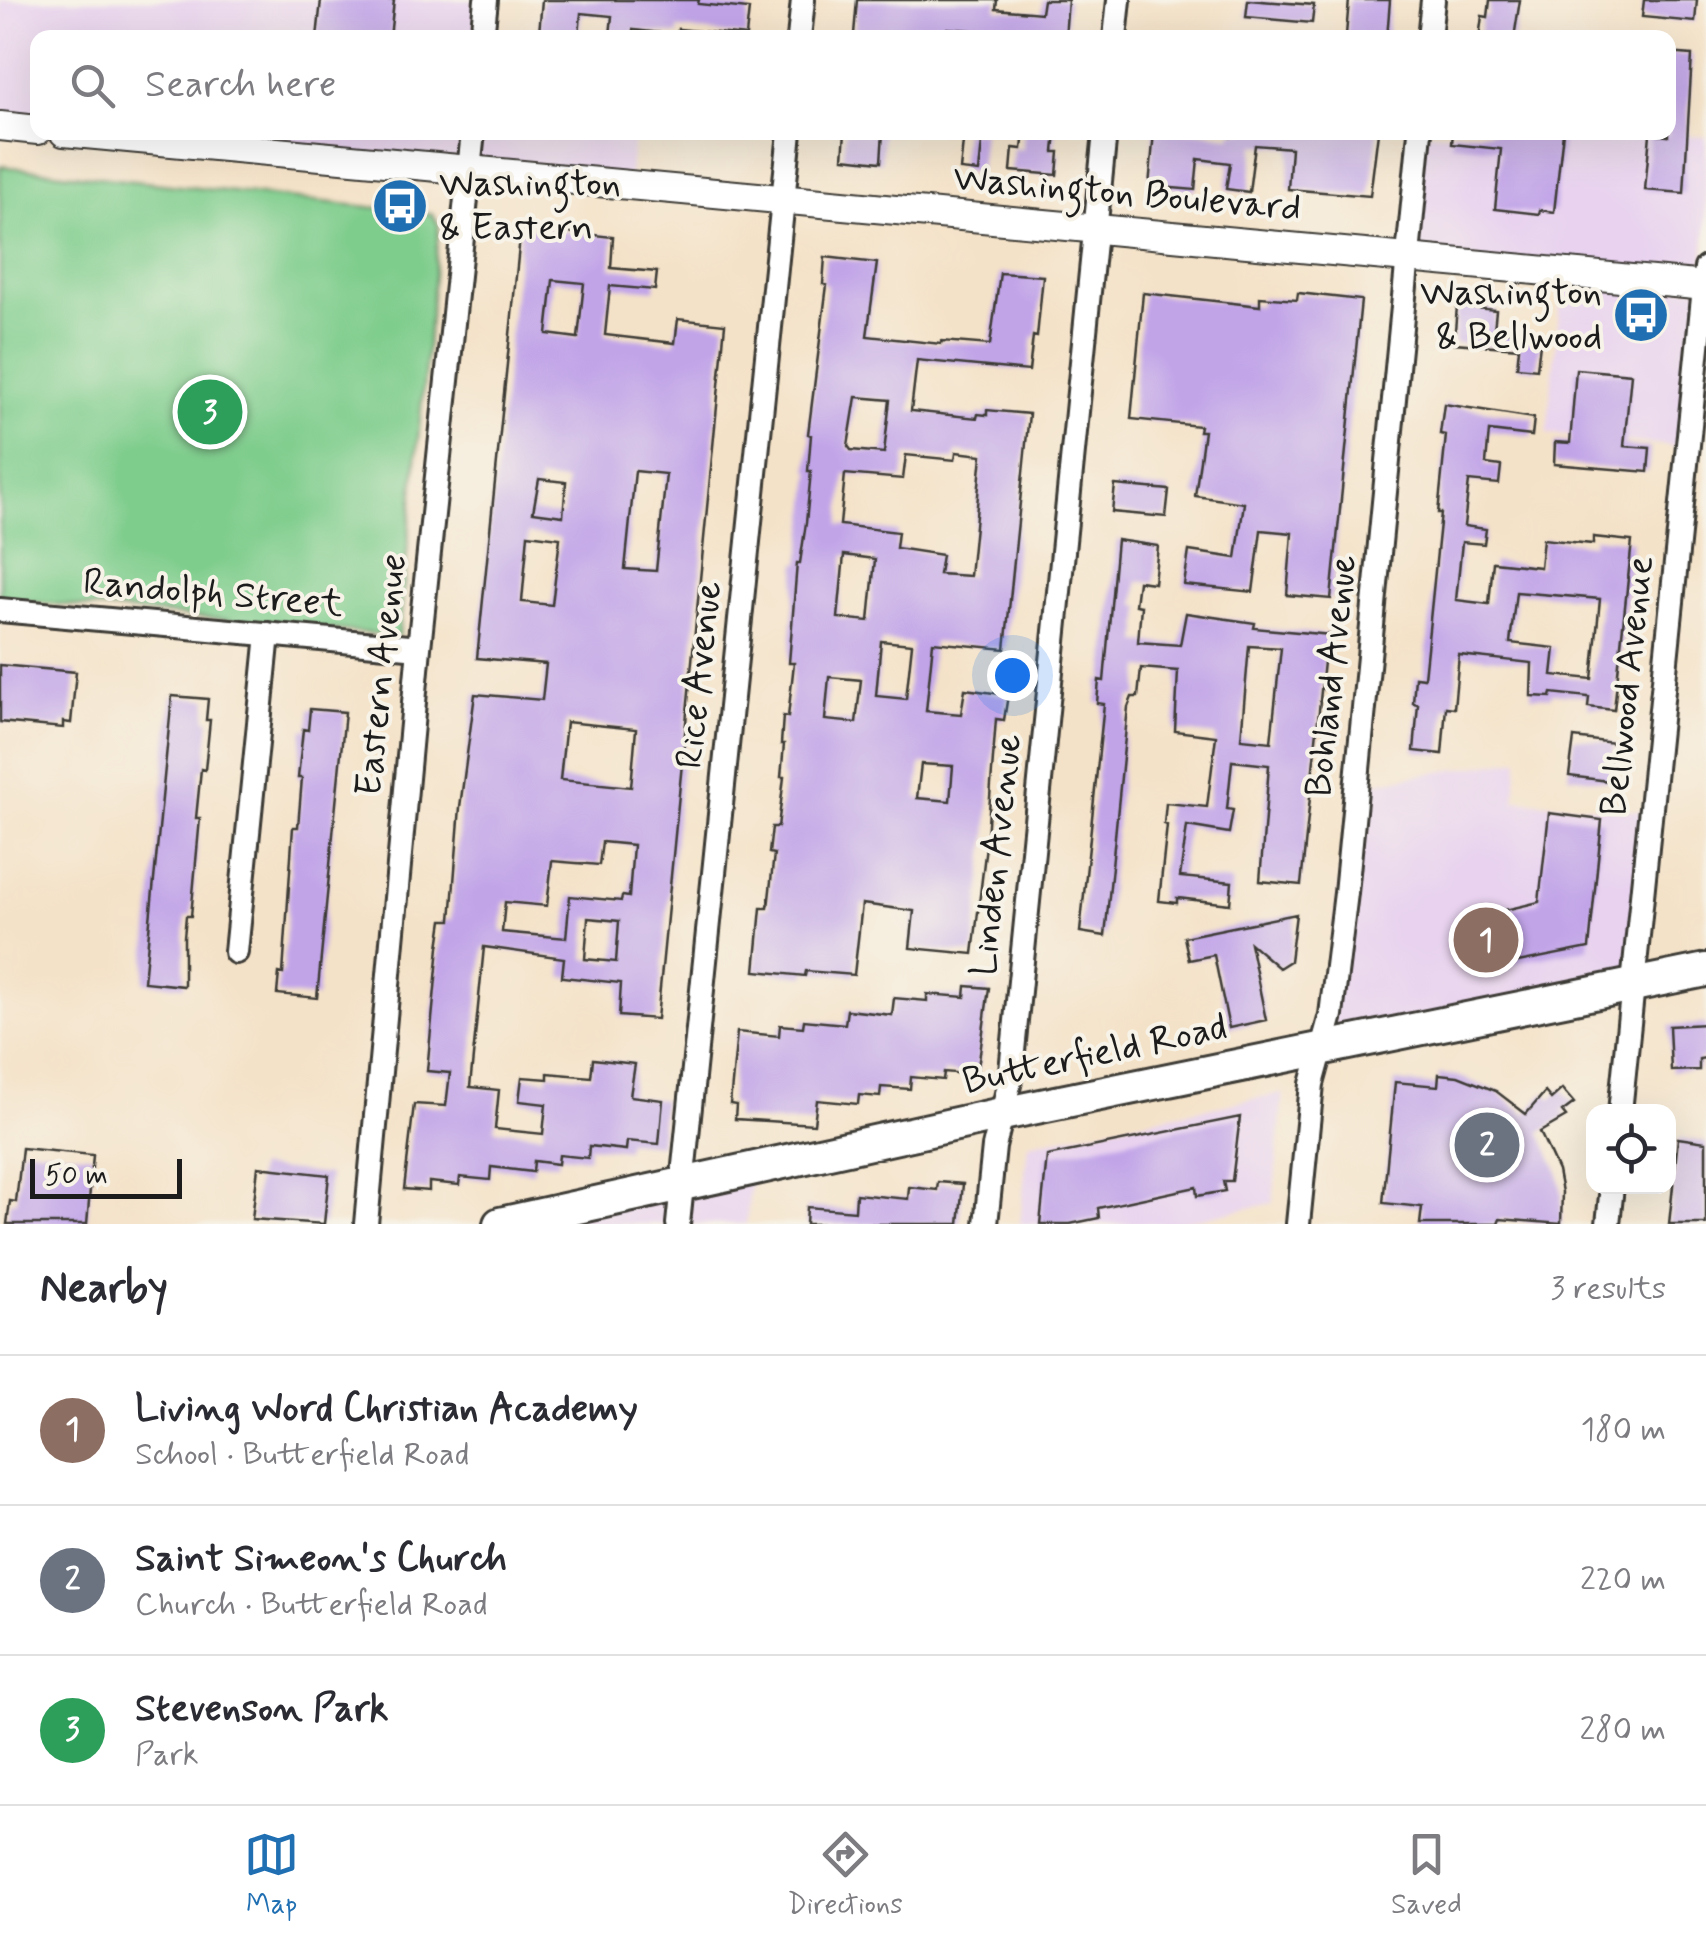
<!DOCTYPE html>
<meta charset="utf-8">
<style>
:root{--surface:#fff;--page:#f7f7f7;--text:#2b2b33;--muted:#7c7c81;--line:#e1e1e2;--accent:#1f6fb2}
body{margin:0;font-family:Mynerve,sans-serif;background:var(--page);color:var(--text)}
.controls{position:absolute;right:30px;bottom:30px;display:grid;overflow:hidden;border-radius:20px;box-shadow:0 10px 40px #0002}
.controls button{width:90px;height:90px;display:grid;place-items:center;padding:0;border:0;border-bottom:2px solid var(--line);background:var(--surface);color:var(--text);font:50px sans-serif}
.scale{position:absolute;left:30px;bottom:25px;width:152px;box-sizing:border-box;padding-left:10px;border:5px solid #1c1c1c;border-top:0;font-size:28px;line-height:35px;white-space:nowrap;color:#1c1c1c;-webkit-text-stroke:8px #f7f3e8;paint-order:stroke}
.you{position:absolute;left:1012px;top:675px;width:35px;height:35px;margin:-25px;border:8px solid #fff;border-radius:50%;background:#1a73e8;box-shadow:0 0 0 15px #1a73e833}
.badge{display:grid;place-items:center;width:65px;height:65px;border-radius:50%;background:var(--accent);color:#fff;font-size:32px;font-weight:700}
.pin{position:absolute;translate:-50% -50%;border:5px solid #fff;box-shadow:0 2px 10px #0006}
.list{margin:0;padding:0;list-style:none}
h2{display:flex;justify-content:space-between;align-items:center;height:130px;margin:0;padding:0 40px;font-size:42px}
h2 small{font-size:32px;font-weight:400;color:var(--muted)}
.list li{display:grid;grid-template-columns:65px 1fr auto;gap:30px;align-items:center;box-sizing:border-box;height:150px;padding:0 40px;border-top:2px solid var(--line)}
.list b{display:block;font-size:38px;white-space:nowrap}
.list p{margin:0;font-size:32px;white-space:nowrap;color:var(--muted)}
.list em{font-size:32px;font-style:normal;color:var(--muted)}
.icon{flex:none;width:55px;height:55px;fill:none;stroke:currentColor;stroke-width:2;stroke-linecap:round;stroke-linejoin:round}
.map{position:relative;flex:none;width:1706px;height:1224px;overflow:hidden}
.search{position:absolute;background:var(--surface);box-shadow:0 10px 40px #0002;left:30px;right:30px;top:30px;height:110px;display:flex;align-items:center;gap:25px;box-sizing:border-box;padding:0 35px;border-radius:20px;color:var(--muted);font-size:38px}
.sheet{height:580px;background:var(--surface)}
nav{display:flex;justify-content:space-around;align-items:center;box-sizing:border-box;height:140px;border-top:2px solid var(--line);background:var(--surface);font-size:28px;color:var(--muted)}
nav a{display:grid;justify-items:center;gap:5px}
nav .on{color:var(--accent)}
.map>svg:first-child{display:block}
.built{fill:#e8d2ef}
.green{fill:#7fcd8d;stroke:#4e7454;stroke-width:2.5}
.building{fill:#c1a4e8;fill-rule:evenodd}
.lines{fill:none;stroke-linecap:round;stroke-linejoin:round}
.minor-casing{stroke:#3c3a36;stroke-width:28}
.tertiary-casing{stroke:#3c3a36;stroke-width:32}
.secondary-casing{stroke:#3c3a36;stroke-width:38}
.minor{stroke:#fff;stroke-width:22}
.tertiary{stroke:#fff;stroke-width:28}
.secondary{stroke:#fff;stroke-width:32}
.labels{text-anchor:middle;dominant-baseline:central;stroke-width:8;stroke-linejoin:round;paint-order:stroke}
.poi-label{font-size:38px;fill:#1c1c1c;stroke:#f7f3e8;text-anchor:start}
.street-label{font-size:38px;fill:#1c1c1c;stroke:#f7f3e8}
</style>
<div class="map">
<svg width="1706" height="1224" viewBox="0 0 1706 1224">
<rect width="100%" height="100%" fill="#f7f3e8"/>
<filter id="ink" filterUnits="userSpaceOnUse"><feTurbulence type="fractalNoise" baseFrequency=".01" numOctaves="2"/><feDisplacementMap in="SourceGraphic" scale="20" xChannelSelector="R" yChannelSelector="G"/><feConvolveMatrix kernelMatrix="1 2 1 2 8 2 1 2 1" color-interpolation-filters="sRGB"/></filter>
<filter id="wash" filterUnits="userSpaceOnUse"><feTurbulence type="fractalNoise" baseFrequency=".0048" numOctaves="4" result="noise"/><feDisplacementMap in="SourceGraphic" scale="40" xChannelSelector="R" yChannelSelector="G"/><feGaussianBlur stdDeviation="2.25" result="paint"/><feColorMatrix in="noise" values="0 0 0 0 0 0 0 0 0 0 0 0 0 0 0 0 0 1.4 0 .05"/><feComposite in="paint" operator="in"/></filter>
<g filter="url(#wash)">
<rect width="100%" height="100%" fill="#f4e2c8"/>
<!-- built -->
<path class="built" d="M0 0H479L475 37 38 38 37 128 0 125Z
M1641 132 1706 137V227L1701 283 1406 253 1417 133Z
M81 133H466L462 169Z
M476 133H635L628 186 472 172Z
M1563 274 1700 289 1684 447 1547 433Z
M1519 759 1515 800 1647 812 1632 983 1319 1046 1352 786Z
M1283 1093 1273 1203 1171 1224H1020L1028 1144Z
M752 1174 746 1224H512Z"/>
<!-- green -->
<path class="green" d="M0 166 432 214 439 225 399 636 0 599Z"/>
<g id="blocks">
<!-- building -->
<path class="building" d="M321 0H394L390 38H317Z
M542 0H699L698 4 749 9 746 36 678 29V35L633 30 632 37 610 35 612 16 581 13 579 37 539 33Z
M857 0H997L996 9 1041 13 1043 0H1068L1065 38 948 28 947 38 854 34Z
M1248 0 1314 5 1312 23 1246 17Z
M1349 0H1390L1387 38 1346 35Z
M1490 0H1520L1514 38H1479L1482 16 1488 17Z
M1644 0H1697L1695 22 1642 17Z
M1668 53 1692 55 1684 193 1645 190 1650 134 1668 136Z
M845 132H883L881 162 843 158Z
M964 132H983L979 172 960 170Z
M1024 132H1056L1054 152H1059L1057 175 1011 171 1013 148 1022 149Z
M1154 132H1202L1231 137 1232 132H1378L1370 196 1288 189 1291 148 1255 145 1249 192 1226 189 1230 163 1198 159 1195 190 1149 186Z
M1453 132H1563L1554 212 1540 210 1539 214 1495 209 1501 149 1452 144Z
M521 227 613 237 611 268 657 272 655 290 610 286 605 335 675 343 678 319 725 324 657 1019 619 1016 621 983 562 977 564 958 484 947 470 1087 499 1090 495 1129 543 1134 546 1104 519 1101 522 1077 548 1079V1073L591 1077 593 1059 635 1064 630 1096 663 1100 659 1144 627 1141 626 1150 589 1146 588 1158 559 1155 558 1164 534 1161 533 1172 491 1167 490 1180 460 1177 459 1185 429 1182V1191L404 1189 414 1104 446 1106 450 1073 427 1071 439 947 443 920H451L460 807 475 694 542 700 546 664 477 658ZM553 280 584 283 578 338 547 334ZM635 471 666 474 656 571 625 569ZM539 479 566 482 563 516 533 512ZM528 534 560 538 552 605 522 602ZM566 722 636 729 631 787 560 780ZM602 842 633 845 629 897 622 896 621 901 570 896 566 938 502 932 505 902 547 906 552 861 599 865ZM588 918 619 921 616 962 585 959Z
M825 257 877 263 867 336 941 344 942 341 990 345 1000 273 1043 276 1037 337 1033 336 1029 371 917 360 911 411 977 418 978 414 987 415V410L1029 414 1005 649 933 642 926 711 961 714 965 689 1008 695 1004 720 996 719 987 837 973 954 910 948 914 911 862 904 854 975 806 971 805 976 755 971 761 908H768L774 854 769 853 772 827H778L784 777H781L784 744H781L783 716 788 717 794 663H789L797 563H800L806 523 811 471H808L811 435 808 434 827 285 823 284ZM856 397 890 400 884 453 851 450 848 446ZM956 452 982 455 970 576 939 574 942 555 896 548 898 532 840 525 845 474 903 479 906 455 955 460ZM844 555 875 559 869 621 838 618ZM881 641 912 644 906 699 876 696ZM829 677 861 680 856 723 825 720ZM921 764 953 766 950 801 917 798Z
M1143 293 1260 306V297L1297 300 1298 293 1361 300 1331 599 1287 595 1292 533 1261 530 1253 592 1184 585 1189 551 1236 558 1244 503 1195 496 1204 431H1199L1200 426 1131 419Z
M1457 306 1496 310 1494 330 1541 335 1537 369 1517 367 1519 348 1454 343Z
M1576 369 1631 374 1624 446 1650 448 1648 472 1554 464 1555 442 1570 443Z
M1444 404 1534 418 1532 436 1489 431 1486 464 1501 466 1499 484 1469 481 1464 526 1486 529 1484 544 1462 542 1456 600 1489 604 1493 562 1540 567 1543 539 1593 544V537L1632 541 1614 710 1588 707 1589 697 1552 693 1551 697 1531 696 1532 663 1459 655 1454 708 1446 707 1442 754 1414 751 1418 704 1413 703 1415 677 1424 678 1441 513H1438L1446 435 1440 434ZM1516 592 1600 599 1592 679 1552 675 1555 648 1510 643Z
M1115 485 1169 490 1166 517 1112 512Z
M1117 540 1158 546 1154 583 1138 581 1135 605 1141 606 1138 642 1180 645 1186 613 1255 623 1254 628 1331 635 1329 653 1325 652 1301 885 1260 881 1269 765 1232 761 1227 809 1233 810 1229 833 1187 826 1180 877 1232 882 1230 904 1177 898V903L1159 901 1167 825 1164 824 1166 803 1207 807 1216 736 1175 731 1178 671 1141 668 1138 697H1132L1128 707 1105 936 1080 932 1104 704 1097 703 1099 680 1104 681ZM1249 646 1281 648 1271 742 1241 739Z
M0 665 76 672 71 723 63 722V728L0 722Z
M172 696 208 699 206 720H210L205 770 201 769 196 818H200L191 916H186L184 937V986L144 982Z
M310 709 345 712 317 998 277 994 279 973 283 974 293 827H298L302 778H298L303 729 308 730Z
M1574 738 1614 743 1609 781 1569 776Z
M1549 813 1602 820 1589 948 1477 970 1467 919 1539 902Z
M1296 914 1290 961 1279 968 1250 943 1266 1020 1229 1028 1214 955 1189 960 1184 937Z
M966 986 989 988 977 1075 944 1072 943 1080 911 1077 910 1089 881 1087 880 1097 859 1095 858 1104 817 1100 814 1124 735 1119 736 1105 730 1104 737 1032 779 1036 780 1025 803 1027 804 1020 845 1024 847 1010 892 1015 894 998 927 1001V994L965 997Z
M1706 1024V1058L1699 1059V1070L1671 1071 1669 1026Z
M1439 1074 1458 1076 1496 1091 1526 1114 1545 1092 1551 1099 1562 1089 1574 1103 1562 1112 1566 1117 1540 1132 1558 1171 1562 1192 1561 1224 1500 1219 1498 1224H1420L1422 1207 1383 1203 1395 1082 1438 1086Z
M1240 1117 1232 1181H1223L1225 1191 1197 1196 1196 1187 1098 1208 1099 1218 1070 1224H1040L1047 1156Z
M1678 1138 1706 1142V1224H1669Z
M22 1148 93 1155 87 1224H7L10 1201 16 1202Z
M258 1167 329 1175 324 1224 252 1219Z
M938 1182 963 1184 959 1224H806L807 1207 855 1211 856 1194 908 1199 909 1187 937 1190Z"/>
</g>
</g>
<g filter="url(#ink)">
<use href="#blocks" fill-opacity="0" stroke="#3c3a36" stroke-width="2.5"/>
<g class="lines">
<!-- minor casing -->
<g class="minor-casing">
<path id="minor" d="M482 38 486 0
M799 38 803 0
M1115 38 1119 0
M1429 38 1433 0
M0 610 419 648
M236 952 268 634
M1620 1112 1706 268
M366 1224 419 648 473 132
M678 1224 790 132
M986 1224 994 1147 1010 1081 1105 132
M1298 1224 1312 1084 1331 1015 1346 893 1420 132
M1608 1224 1612 1186"/>
</g>
<!-- tertiary casing -->
<g class="tertiary-casing">
<path id="tertiary" d="M0 126 38 130
M64 132 1706 286"/>
</g>
<!-- secondary casing -->
<g class="secondary-casing">
<path id="secondary" d="M500 1224 1002 1114 1706 970"/>
</g>
<!-- minor -->
<use href="#minor" class="minor"/>
<!-- tertiary -->
<use href="#tertiary" class="tertiary"/>
<!-- secondary -->
<use href="#secondary" class="secondary"/>
</g>
</g>
<!-- icons -->
<defs>
<g id="bus-disc" transform="scale(2.875)"><circle r="9.5" fill="#1f6fb2" stroke="#f7f3e8"/><path d="M-5-6H5V4H4V6H2V4H-2V6H-4V4H-5ZM-3.5-4V0h7V-4ZM-3.5 1.2v1.5H-2V1.2ZM2 1.2v1.5H3.5V1.2Z" fill="#fff"/></g>
</defs>
<g fill-rule="evenodd">
<use href="#bus-disc" x="400" y="206"/>
<use href="#bus-disc" x="1641" y="315"/>
</g>
<g class="labels">
<!-- poi labels -->
<g class="poi-label">
<text x="439" y="184">Washington<tspan x="439" dy="44">&amp; Eastern</tspan></text>
<text x="1602" y="293" text-anchor="end">Washington<tspan x="1602" dy="44">&amp; Bellwood</tspan></text>
</g>
<!-- street labels -->
<g class="street-label">
<text transform="translate(1127 194) rotate(5)">Washington Boulevard</text>
<text transform="translate(213 594) rotate(5)">Randolph Street</text>
<text transform="translate(382 675) rotate(-84)">Eastern Avenue</text>
<text transform="translate(700 675) rotate(-84)">Rice Avenue</text>
<text transform="translate(1332 676) rotate(-84)">Bohland Avenue</text>
<text transform="translate(1628 686) rotate(-84)">Bellwood Avenue</text>
<text transform="translate(997 855) rotate(-84)">Linden Avenue</text>
<text transform="translate(1095 1055) rotate(-12)">Butterfield Road</text>
</g>
</g>
</svg>
<div class="controls">
<button><svg class="icon" aria-label="locate" viewBox="0 0 24 24"><circle cx="12" cy="12" r="6"/><path d="M12 2v4M12 18v4M2 12h4M18 12h4"/></svg></button>
</div>
<div class="scale">50 m</div>
<div class="you"></div>
<div class="pin badge" style="left:1486px;top:940px;background:#8d6e63">1</div>
<div class="pin badge" style="left:1487px;top:1145px;background:#6b7280">2</div>
<div class="pin badge" style="left:210px;top:412px;background:#2e9e5b">3</div>
<div class="search"><svg class="icon" aria-label="search" viewBox="0 0 24 24"><circle cx="10" cy="10" r="6"/><path d="M15 15l6 6"/></svg>Search here</div>
</div>
<section class="sheet">
<h2>Nearby<small>3 results</small></h2>
<ul class="list">
<li><span class="badge" style="background:#8d6e63">1</span><div><b>Living Word Christian Academy</b><p>School · Butterfield Road</p></div><em>180 m</em></li>
<li><span class="badge" style="background:#6b7280">2</span><div><b>Saint Simeon's Church</b><p>Church · Butterfield Road</p></div><em>220 m</em></li>
<li><span class="badge" style="background:#2e9e5b">3</span><div><b>Stevenson Park</b><p>Park</p></div><em>280 m</em></li>
</ul>
</section>
<nav>
<a class="on"><svg class="icon" aria-label="map" viewBox="0 0 24 24"><path d="M3 6l6-2 6 2 6-2v14l-6 2-6-2-6 2zM9 4v14M15 6v14"/></svg>Map</a>
<a><svg class="icon" aria-label="directions" viewBox="0 0 24 24"><path d="M12 3l9 9-9 9-9-9zM9 14v-3h6M13 9l2 2-2 2"/></svg>Directions</a>
<a><svg class="icon" aria-label="saved" viewBox="0 0 24 24"><path d="M7 4h10v16l-5-4-5 4z"/></svg>Saved</a>
</nav>
